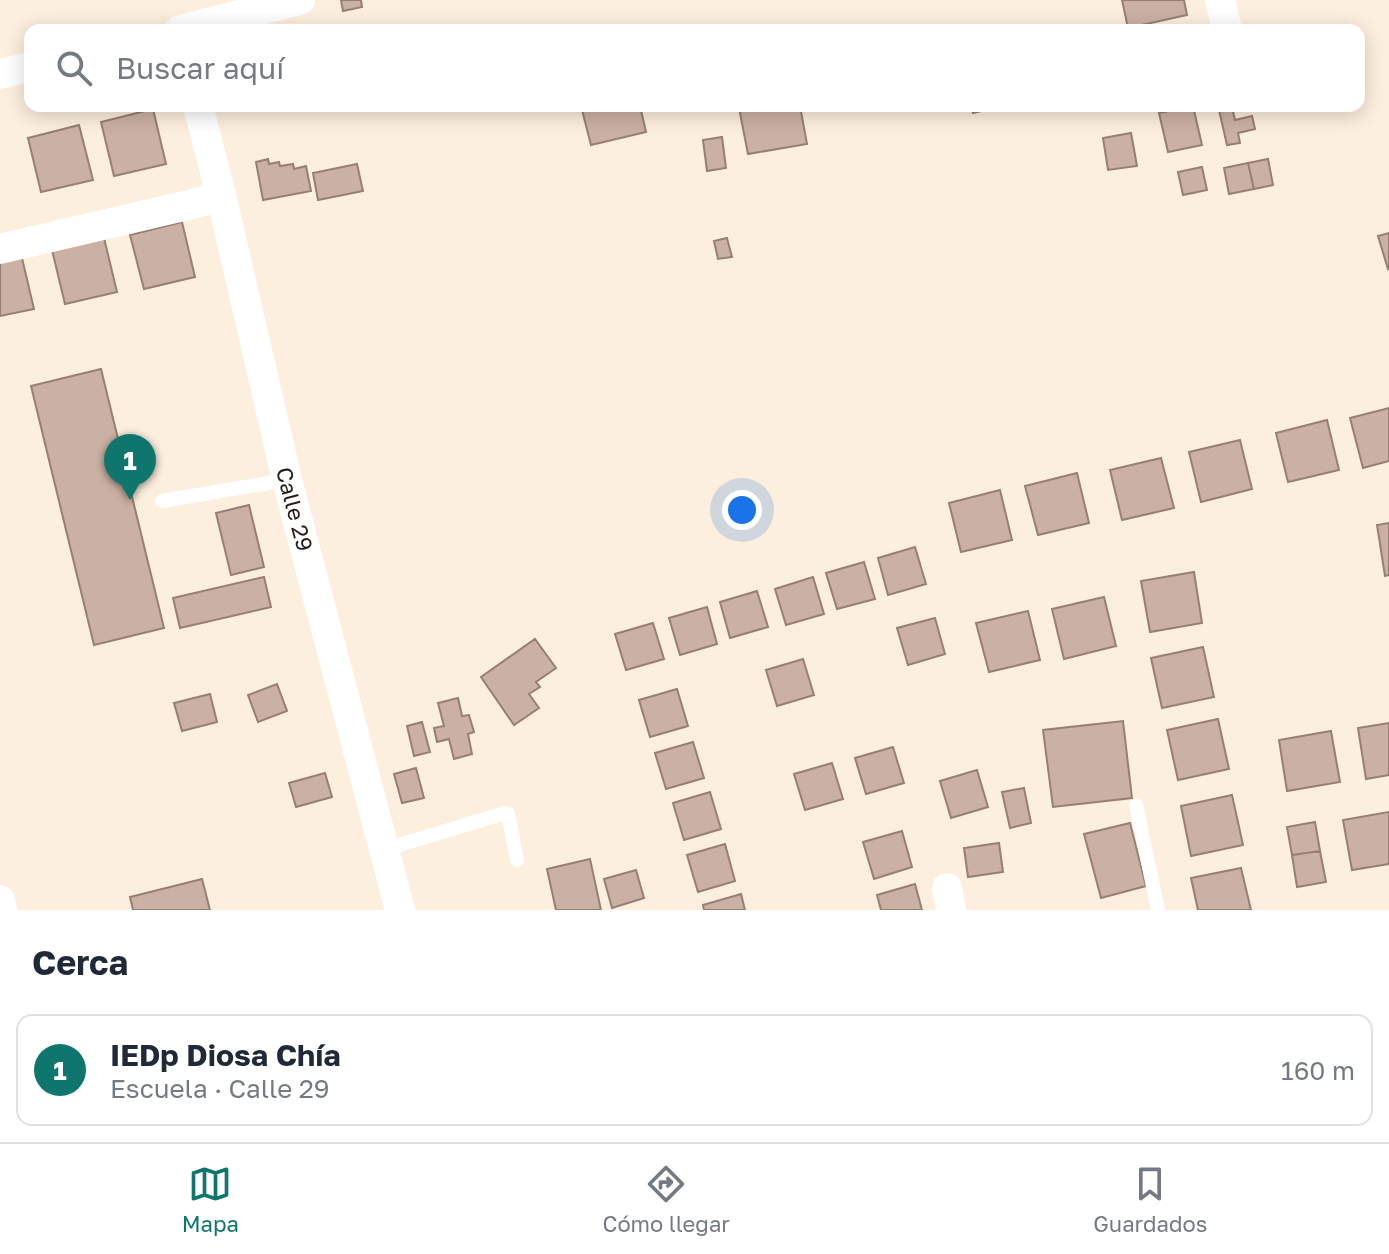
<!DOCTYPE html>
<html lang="es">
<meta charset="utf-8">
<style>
:root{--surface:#fff;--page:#f2f2f3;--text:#1f2937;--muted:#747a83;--line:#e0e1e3;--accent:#0f766e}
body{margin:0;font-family:"Golos Text",sans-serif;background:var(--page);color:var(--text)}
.you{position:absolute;left:742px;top:510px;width:28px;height:28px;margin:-20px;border:6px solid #fff;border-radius:50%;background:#1a73e8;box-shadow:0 0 0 12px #1a73e833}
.badge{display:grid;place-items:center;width:52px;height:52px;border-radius:50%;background:var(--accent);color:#fff;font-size:26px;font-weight:700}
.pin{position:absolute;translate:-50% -66px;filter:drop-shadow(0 2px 4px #0008)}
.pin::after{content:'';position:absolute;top:42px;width:28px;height:24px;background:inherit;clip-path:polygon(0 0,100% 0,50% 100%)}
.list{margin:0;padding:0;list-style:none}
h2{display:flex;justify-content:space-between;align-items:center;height:104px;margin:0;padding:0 32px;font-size:34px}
h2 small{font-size:26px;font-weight:400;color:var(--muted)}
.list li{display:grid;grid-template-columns:52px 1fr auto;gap:24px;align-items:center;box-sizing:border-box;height:112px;margin:0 16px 16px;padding:0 16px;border:2px solid var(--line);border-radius:16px}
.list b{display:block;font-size:30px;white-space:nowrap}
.list p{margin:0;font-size:26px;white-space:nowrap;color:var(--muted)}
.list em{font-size:26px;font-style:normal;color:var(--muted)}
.icon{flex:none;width:44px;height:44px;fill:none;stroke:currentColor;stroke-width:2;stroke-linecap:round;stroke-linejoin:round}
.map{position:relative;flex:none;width:1389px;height:910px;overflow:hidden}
.search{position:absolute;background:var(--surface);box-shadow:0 4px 20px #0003;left:24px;right:24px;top:24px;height:88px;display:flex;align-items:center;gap:20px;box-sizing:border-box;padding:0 28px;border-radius:16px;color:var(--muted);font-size:30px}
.sheet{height:232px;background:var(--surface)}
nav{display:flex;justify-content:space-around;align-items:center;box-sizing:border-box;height:112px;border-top:2px solid var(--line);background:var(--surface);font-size:22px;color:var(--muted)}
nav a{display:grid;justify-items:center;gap:4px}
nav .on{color:var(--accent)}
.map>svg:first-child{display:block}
.building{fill:#cbb1a3;stroke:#977f72;stroke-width:2}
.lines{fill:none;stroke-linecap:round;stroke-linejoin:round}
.lane{stroke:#fff;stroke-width:14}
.street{stroke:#fff;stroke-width:30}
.labels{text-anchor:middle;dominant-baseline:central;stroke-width:6;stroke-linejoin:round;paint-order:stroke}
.street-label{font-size:22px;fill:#241e16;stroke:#fff}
</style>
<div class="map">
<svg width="1389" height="910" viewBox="0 0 1389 910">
<rect width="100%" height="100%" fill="#fdefdd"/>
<!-- building -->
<path class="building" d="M341 0H361L362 7 343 11Z
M1122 0H1184L1187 15 1128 28Z
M581 106H640L646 132 591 145Z
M752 106H800L807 144 748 154 739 108Z
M971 106H1001L973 113Z
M1193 106 1202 145 1168 152 1159 113Z
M1232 107 1235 120 1252 116 1255 129 1238 133 1240 143 1227 145 1219 110Z
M153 109 166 164 114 176 101 122Z
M79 125 93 180 41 192 28 138Z
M1131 133 1137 166 1108 170 1103 138Z
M722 137 726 168 707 171 703 140Z
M268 159 269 164 279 162 280 166 293 164 294 169 306 166 311 191 263 200 256 162Z
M1268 159 1273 185 1254 189 1248 163Z
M1248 163 1254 189 1229 194 1224 168Z
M357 164 363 191 318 200 313 173Z
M1202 167 1207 190 1183 195 1178 172Z
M182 222 195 277 144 289 130 235Z
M1389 233V268L1388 269 1378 236Z
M104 238 117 292 65 304 52 250Z
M727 238 732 257 718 259 714 241Z
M21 254 34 309 0 316V259Z
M101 369 164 628 94 645 31 386Z
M1389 408V461L1363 468 1350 418Z
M1327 420 1339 470 1288 482 1276 433Z
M1240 440 1252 489 1201 502 1189 452Z
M1161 458 1174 508 1122 520 1110 470Z
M1077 473 1089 523 1038 535 1025 486Z
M1000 490 1012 540 961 552 949 503Z
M249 505 264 567 231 575 216 513Z
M1389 523V575L1385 576 1377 525Z
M915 547 926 584 888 595 878 558Z
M864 562 875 599 837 609 826 573Z
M1194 572 1202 623 1150 632 1141 581Z
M264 577 271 607 180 628 173 598Z
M813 577 824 614 786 625 775 589Z
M757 591 768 627 730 638 720 602Z
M1104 597 1116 646 1064 659 1052 609Z
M707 607 717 644 680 655 669 618Z
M1028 611 1040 660 989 672 976 623Z
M935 618 945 654 908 665 897 628Z
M653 623 664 659 626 670 615 634Z
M535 639 556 668 536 682 540 687 529 694 539 708 514 725 481 677Z
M1203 647 1214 697 1162 708 1151 658Z
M803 659 814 695 777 706 766 670Z
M277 684 287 711 258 722 248 695Z
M677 689 688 726 650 737 639 700Z
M210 694 217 722 182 731 174 703Z
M458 698 462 716 469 715 474 732 468 734 472 754 454 759 449 739 437 742 434 728 444 726 438 703Z
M1218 719 1229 769 1178 780 1167 730Z
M1123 721 1132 798 1053 807 1043 730Z
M422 722 430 752 414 756 407 726Z
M1389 723V775L1366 779 1358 728Z
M1331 731 1340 782 1287 791 1279 740Z
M693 742 704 778 666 789 655 753Z
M893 747 904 783 866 794 855 758Z
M832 763 843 799 805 810 794 774Z
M416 768 424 798 402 803 394 774Z
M977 770 988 807 951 818 940 781Z
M325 773 332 797 296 807 289 783Z
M1024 788 1031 823 1010 828 1002 792Z
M710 792 721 829 684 840 673 803Z
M1232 795 1243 845 1191 856 1181 806Z
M1389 812V864L1352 870 1343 820Z
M1315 822 1320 851 1292 855 1287 827Z
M1130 823 1146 886 1101 898 1084 834Z
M902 831 912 867 874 879 863 842Z
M999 843 1003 872 968 877 964 848Z
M725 844 735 881 698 892 687 855Z
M1320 851 1326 882 1297 887 1292 855Z
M590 859 601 910H556L547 869Z
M1241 868 1251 910H1198L1191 878Z
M636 870 644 898 612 908 604 879Z
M202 879 210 910H133L130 897Z
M915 884 922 910H881L877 895Z
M741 894 745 910H704L703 905Z"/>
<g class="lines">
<!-- lane -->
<path class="lane" d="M162 501 287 480
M1136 805 1158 910
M386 849 505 813 508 814 517 860"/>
<!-- street -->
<path class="street" d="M1220 0 1227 30
M180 30 300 0
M0 74 30 67
M198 106 221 195 287 480 400 910
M0 249 197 203 221 195
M947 888 951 910
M0 900 2 910"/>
</g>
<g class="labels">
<!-- street labels -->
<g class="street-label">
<text transform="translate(295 509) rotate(75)">Calle 29</text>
</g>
</g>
</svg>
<div class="you"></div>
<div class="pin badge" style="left:130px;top:500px">1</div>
<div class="search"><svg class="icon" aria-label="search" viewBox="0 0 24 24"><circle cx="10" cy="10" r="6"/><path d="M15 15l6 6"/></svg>Buscar aquí</div>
</div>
<section class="sheet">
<h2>Cerca<small></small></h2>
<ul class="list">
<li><span class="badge">1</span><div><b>IEDp Diosa Chía</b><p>Escuela · Calle 29</p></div><em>160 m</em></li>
</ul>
</section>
<nav>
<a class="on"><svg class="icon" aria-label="map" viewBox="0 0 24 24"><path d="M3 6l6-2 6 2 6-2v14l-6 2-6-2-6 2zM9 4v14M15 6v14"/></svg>Mapa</a>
<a><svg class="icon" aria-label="directions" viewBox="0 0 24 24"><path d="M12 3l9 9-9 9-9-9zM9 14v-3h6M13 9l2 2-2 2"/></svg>Cómo llegar</a>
<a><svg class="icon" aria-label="saved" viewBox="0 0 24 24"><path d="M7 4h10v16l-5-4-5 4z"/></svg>Guardados</a>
</nav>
